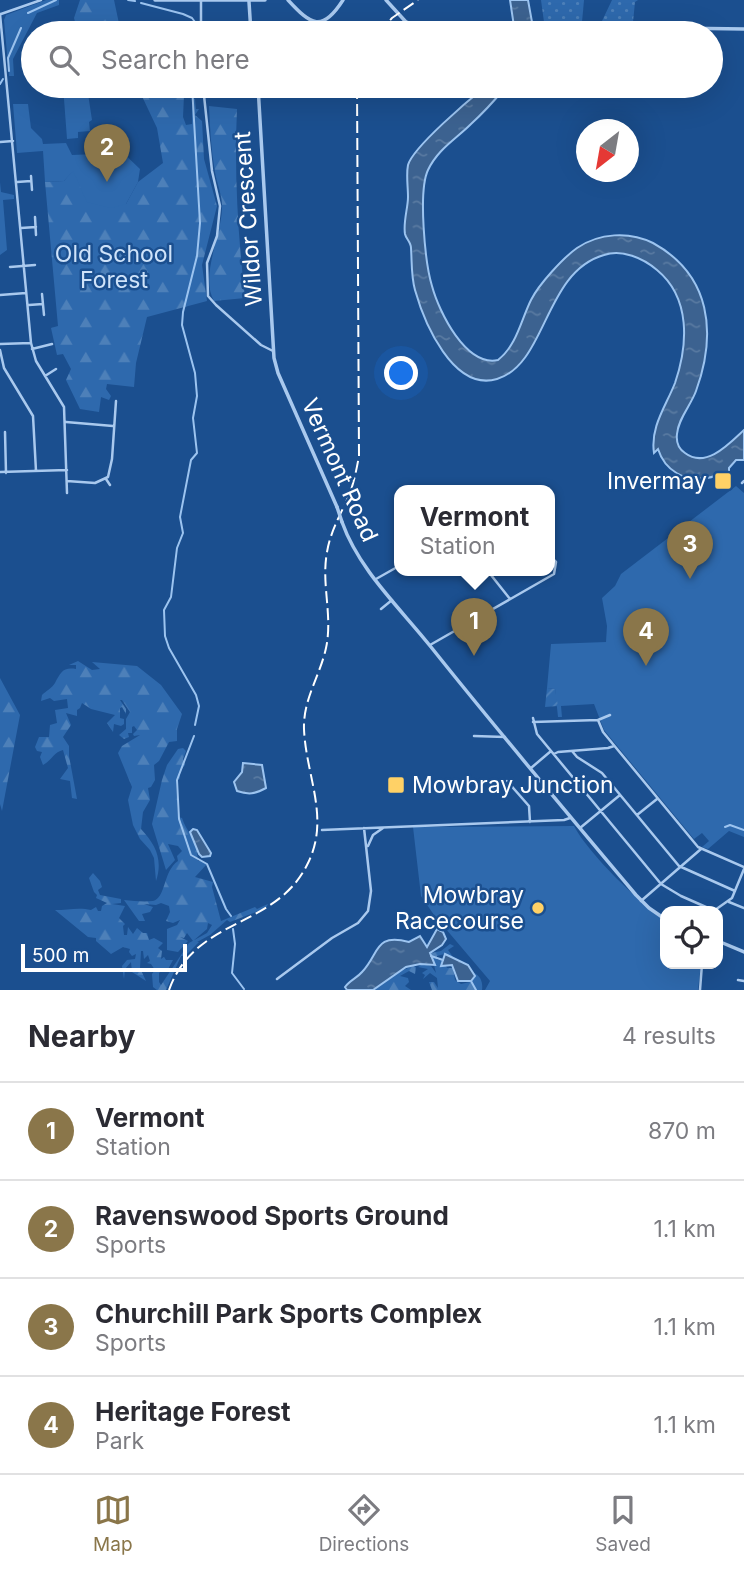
<!DOCTYPE html>
<style>
:root{--surface:#fff;--page:#f7f7f7;--text:#2b2b33;--muted:#7c7c81;--line:#e1e1e2;--accent:#8a764a}
body{margin:0;font-family:Inter,sans-serif;background:var(--page);color:var(--text)}
.controls{position:absolute;right:21px;bottom:21px;display:grid;overflow:hidden;border-radius:14px;box-shadow:0 7px 28px #0002}
.controls button{width:63px;height:63px;display:grid;place-items:center;padding:0;border:0;border-bottom:2px solid var(--line);background:var(--surface);color:var(--text);font:35px sans-serif}
.compass{position:absolute;left:576px;top:119px;width:63px;height:63px;border-radius:50%;background:var(--surface);box-shadow:0 7px 28px #0002;rotate:211deg}
.scale{position:absolute;left:21px;bottom:18px;width:166px;box-sizing:border-box;padding-left:7px;border:4px solid #fff;border-top:0;font-size:19px;line-height:24px;white-space:nowrap;color:#fff;-webkit-text-stroke:5px #1b4f8f;paint-order:stroke}
.you{position:absolute;left:402px;top:374px;width:24px;height:24px;margin:-18px;border:5px solid #fff;border-radius:50%;background:#1a73e8;box-shadow:0 0 0 10px #1a73e833}
.badge{display:grid;place-items:center;width:46px;height:46px;border-radius:50%;background:var(--accent);color:#fff;font-size:23px;font-weight:700}
.pin{position:absolute;translate:-50% -58px;filter:drop-shadow(0 2px 4px #0008)}
.pin::after{content:'';position:absolute;top:37px;width:24px;height:21px;background:inherit;clip-path:polygon(0 0,100% 0,50% 100%)}
.popup{position:absolute;left:394px;top:485px;width:161px;height:91px;box-sizing:border-box;display:grid;place-content:center;border-radius:14px;background:var(--surface);filter:drop-shadow(0 2px 5px #0005);font-size:23px;white-space:nowrap;color:var(--muted)}
.popup b{font-size:26px;color:var(--text)}
.popup::after{content:'';position:absolute;left:50%;top:100%;margin-left:-14px;border:14px solid transparent;border-top-color:var(--surface)}
.list{margin:0;padding:0;list-style:none}
h2{display:flex;justify-content:space-between;align-items:center;height:91px;margin:0;padding:0 28px;font-size:30px}
h2 small{font-size:23px;font-weight:400;color:var(--muted)}
.list li{display:grid;grid-template-columns:46px 1fr auto;gap:21px;align-items:center;box-sizing:border-box;height:98px;padding:0 28px;border-top:2px solid var(--line)}
.list b{display:block;font-size:26px;white-space:nowrap}
.list p{margin:0;font-size:23px;white-space:nowrap;color:var(--muted)}
.list em{font-size:23px;font-style:normal;color:var(--muted)}
.icon{flex:none;width:38px;height:38px;fill:none;stroke:currentColor;stroke-width:2;stroke-linecap:round;stroke-linejoin:round}
.map{position:relative;flex:none;width:744px;height:990px;overflow:hidden}
.search{position:absolute;background:var(--surface);box-shadow:0 7px 28px #0002;left:21px;right:21px;top:21px;height:77px;display:flex;align-items:center;gap:18px;box-sizing:border-box;padding:0 24px;border-radius:38px;color:var(--muted);font-size:26px}
.sheet{height:483px;background:var(--surface)}
nav{display:flex;justify-content:space-around;align-items:center;box-sizing:border-box;height:98px;border-top:2px solid var(--line);background:var(--surface);font-size:19px;color:var(--muted)}
nav a{display:grid;justify-items:center;gap:4px}
nav .on{color:var(--accent)}
.map>svg:first-child{display:block}
.grass{fill:url(#grass-dots)}
.forest{fill:url(#forest-firs)}
.park{fill:#2e69ad}
.garden{fill:url(#garden-furrows)}
.water{fill:url(#water-ripples);stroke:#9cc4f0;stroke-width:2}
.lines{fill:none;stroke-linecap:round;stroke-linejoin:round}
.stream{stroke:#9cc4f0;stroke-width:2}
.minor{stroke:#a9c9ee;stroke-width:2.5}
.tertiary{stroke:#a9c9ee;stroke-width:3.5}
.rail{stroke:#fff;stroke-width:2;stroke-dasharray:12 5;stroke-linecap:butt}
.tertiary-bridge{stroke:#a9c9ee;stroke-width:3.5}
.poi-dot{fill:#ffd166;stroke:#1b4f8f;stroke-width:2.5}
.labels{text-anchor:middle;dominant-baseline:central;stroke-width:5;stroke-linejoin:round;paint-order:stroke}
.street-label{font-size:23px;fill:#fff;stroke:#1b4f8f}
.park-label{font-size:23px;fill:#cfe3fa;stroke:#1b4f8f}
.poi-label{font-size:23px;fill:#fff;stroke:#1b4f8f;text-anchor:end}
</style>
<div class="map">
<svg width="744" height="990" viewBox="0 0 744 990">
<defs>
<pattern id="grass-dots" width="8" height="8" patternUnits="userSpaceOnUse" patternTransform="scale(1.75)"><rect width="8" height="8" fill="#2e69ad"/><path d="M2 2h.1M6 6h.1" fill="none" stroke="#4d80b9" stroke-width="1.8" stroke-linecap="round"/></pattern>
<pattern id="forest-firs" width="22" height="20" patternUnits="userSpaceOnUse" patternTransform="scale(1.75)"><rect width="22" height="20" fill="#2e69ad"/><path d="M5 1l3.5 6h-7zM16 11l3.5 6h-7z" fill="#4d80b9"/></pattern>
<pattern id="garden-furrows" width="10" height="10" patternUnits="userSpaceOnUse" patternTransform="scale(1.75)"><rect width="10" height="10" fill="#2e69ad"/><path d="M-1 1l2-2M0 10L10 0M9 11l2-2" fill="none" stroke="#4d80b9"/></pattern>
<pattern id="water-ripples" width="26" height="14" patternUnits="userSpaceOnUse" patternTransform="scale(1.75)"><rect width="26" height="14" fill="#3c6290"/><path d="M2 4q2-2 4 0t4 0M15 11q2-2 4 0t4 0" fill="none" stroke="#597aa1"/></pattern>
</defs>
<rect width="100%" height="100%" fill="#1b4f8f"/>
<!-- grass -->
<path class="grass" d="M541 0H584L582 22H544Z
M612 0H638L635 2 633 22 602 21Z"/>
<!-- forest -->
<path class="forest" d="M80 0H114L121 33H78L74 18Z
M104 86H160V92L184 95 183 117 186 125 192 124V98L195 99 196 109H199L195 115 202 121 204 159 217 206 202 265 207 301 147 317 136 363 134 387 107 384 106 389 111 396 109 400 101 397 99 412 80 409 66 380 71 369 63 354 57 355 51 328 58 326 45 182 64 181 73 170 126 204 138 182 163 163 157 128 140 92Z
M209 106 237 109C234 173 238 235 245 298L214 301C200 276 221 237 222 209 223 197 217 184 215 172 211 150 210 128 209 106Z
M78 661 92 670 100 669 92 662 137 666 161 685 182 714 177 729V741L169 742 159 761 154 765 155 780 151 787 148 788 150 800 143 812 141 829C156 845 163 860 156 881L154 858 150 850 140 839 133 825 128 800 132 787 118 753 122 746 140 735 134 736 133 734 137 730 134 726 132 727V733H128L129 737 124 739 119 735 126 729V719L130 712 122 700H120L126 709V714L122 707 120 708V718L124 719V724L121 726 114 724 113 732 107 723 115 715 91 709 82 703 80 708 77 710V716L66 713 71 725 63 737 69 746V756L77 799 72 798 70 781 60 779 68 768 63 750C54 752 51 761 43 765L40 757 42 752 37 751 35 747 39 737H49L50 725 57 723 55 710 68 708 67 699 54 701 50 698 41 701 42 695C46 691 52 688 55 683 61 672 63 667 76 669V665H69Z
M0 678 20 715 2 811 0 804Z
M183 748 186 751 183 759 185 765 180 771V778L176 783 178 817 182 818C186 831 195 838 199 850L197 853 198 861H202L207 864 195 877 213 882 212 887 221 921 255 907 257 909 268 904 266 908 230 922 227 920 210 935 197 942H199L185 956H181L166 990H157L153 987 152 974 155 970 151 964 147 963 150 961 148 955 144 959 143 951H141L140 968 146 981 132 972 131 962 125 969 124 979 122 966 127 960 135 959 136 954 132 956 129 952 130 949 123 947 111 954 96 941V938L88 937 55 910C68 910 79 907 91 910L96 907 98 911H101L102 906 107 903 96 898 97 895 94 892 89 878 93 873 100 881 102 887 98 890 100 895 121 899V903L112 904 125 906 119 918 125 924 123 926 124 935H127L128 927 133 934 137 928 143 933H147L149 940 154 938 163 943 158 948 162 951 161 959 164 957 166 960H173L167 971 163 969 159 973V982L161 985 189 943 207 933 212 925 208 923 207 929 193 941 187 933 184 938 180 937 188 941 178 952 167 950V929L177 925 180 920 173 923 166 921 170 912 169 906 161 903 156 905 144 904 153 907 150 912 142 914 145 921H139L124 900C133 901 144 902 153 901 166 898 163 871 178 861L177 856 182 851 178 846 168 844 175 860 166 870 152 824 162 780 167 765 178 749Z
M450 944 454 946 448 950 453 957 444 954 437 956V960L442 959 447 968H453L455 980 461 984 470 982 474 973C481 976 483 983 482 990H432L429 982H434L438 988 437 978 430 973 423 979 425 975 422 973 428 969 418 967 423 964 431 966 436 973 431 953 441 951Z
M413 966 416 967 415 974 409 971 400 976 408 978 409 982 405 986 411 990H373L401 971Z"/>
<!-- park -->
<path class="park" d="M46 0H59V5L37 13 13 59 14 76H9L4 20 6 15Z
M63 86 87 87 92 120 89 122 90 131 78 132V138L67 139Z
M13 104H28L31 128 42 139 43 144 66 143 72 155 96 154 100 146 119 149 140 169 138 182 126 204 111 208 87 202 73 171 64 181 45 182 43 151 17 153Z
M0 182 1 192 14 195V199L3 200 7 250 0 255Z
M736 486 744 493V837L729 831 708 849 702 847 709 841 702 833 694 839 604 730 594 704 561 706 562 717H558L555 689 547 688 551 644 606 642 607 626 602 598 615 586 621 574Z
M574 826C588 853 640 904 665 920V964H701L698 990H485L490 981 434 915 421 896 413 827Z"/>
<!-- garden -->
<path class="garden" d="M547 688 555 689 558 706 545 707Z"/>
<!-- water -->
<path class="water" d="M510 0H528L534 33H515Z
M486 86H510L504 89C494 101 482 114 471 124 456 139 438 149 428 170 418 191 425 263 432 286 439 312 466 367 498 360 517 345 521 320 531 300 539 284 563 258 577 248 599 233 629 231 653 243 711 275 717 333 696 391 691 405 678 419 677 434 676 442 679 449 685 453 706 469 729 444 744 430V460H736L729 468V473C721 473 715 477 707 478 685 482 665 471 658 449L654 453C650 427 666 406 675 383 688 345 691 298 657 270 643 258 622 249 604 255 544 272 547 364 497 379 453 392 424 322 415 290 411 276 412 262 411 248 411 242 406 239 405 234 403 222 408 208 408 197 408 186 406 175 408 165 413 147 470 99 486 86Z
M243 763 262 765 266 788C255 794 249 795 237 791L234 782 242 772Z
M193 829 197 830 211 853 210 856 202 857 199 854 190 832Z
M437 929 443 932 446 939 442 945 430 953 435 965 420 964 406 967 373 990H347L345 987C350 980 357 978 362 972 380 953 374 933 409 942L420 936 427 947Z
M445 954 468 965 475 976 471 981H458L452 965 441 966Z"/>
<g class="lines">
<!-- stream -->
<path class="stream" d="M128 0 135 1
M141 3 183 14 192 18 198 26 197 33
M28 13 56 0
M9 71 8 58 21 28
M0 84 3 79
M192 86 200 223 197 256 183 312 182 325 195 373 197 396 193 418 197 453 191 460 180 517 183 533 177 548 171 597 164 610 165 636 169 648 196 695 199 706 195 725
M194 736 177 780 179 819 191 855 207 864 226 909 231 916
M725 827 730 825 744 830
M233 929 235 944 232 973 244 989
M431 956 443 960
M471 981 476 990"/>
<!-- minor -->
<path class="minor" d="M201 1V33
M0 14 31 343 36 361 64 407 67 493
M1 14 41 0
M311 33V22
M203 86 212 171 220 206 217 236 207 263 208 296 216 305 261 345 273 351
M0 142 13 141
M31 176 32 190
M17 182 31 181
M35 217 36 235
M21 228 36 227
M10 267 35 265
M42 294 44 315
M0 295 26 293
M29 305 43 304
M0 344 31 343
M32 349 52 344
M0 350 4 368 33 416 36 471
M45 376 56 369
M66 422 113 426
M5 432 6 473
M0 472 67 470
M106 479 110 485
M67 481 95 483 108 477 112 459 116 401
M742 483 744 481
M487 570 510 599
M376 579 399 566
M381 609 392 600
M430 645 554 574 556 562 549 555
M533 718 537 734 661 884 681 896 715 911
M598 720 603 732 698 847 744 867
M598 720 610 715
M533 722 598 720
M474 736 505 737
M572 751 577 757 602 773 679 866 735 891
M554 754 558 752 608 748 614 746
M531 768 551 751
M507 781 529 806 530 822
M637 815 657 799
M580 828 620 795
M322 830 564 820 570 818
M368 846 373 835 383 828
M641 901 701 849
M729 902 744 908
M715 910 732 898 744 869
M277 979 332 938 358 923 368 911 371 891 364 828
M738 980 744 981
M700 990 702 964"/>
<!-- tertiary -->
<path class="tertiary" d="M155 0H265
M288 0C311 25 322 33 343 0
M386 0 406 22 424 29 544 33
M249 2 251 33
M556 33 603 27 744 29
M258 86 274 358 278 373 337 507
M342 522C359 570 400 608 431 647 498 731 567 813 636 895L649 908 665 919
M718 941 744 952"/>
<!-- rail -->
<path class="rail" d="M379 33 392 18 418 0
M169 990C195 917 275 929 307 865 331 819 306 777 304 729 303 699 320 676 326 648 333 616 321 584 327 552 330 534 338 519 346 502 353 488 356 472 359 456L357 86"/>
<!-- tertiary-bridge -->
<path class="tertiary-bridge" d="M337 507 342 522"/>
</g>
<!-- markers -->
<g class="poi-dot">
<rect x="714" y="472" width="18" height="18" rx="3.5"/>
<rect x="387" y="776" width="18" height="18" rx="3.5"/>
<circle cx="538" cy="908" r="7"/>
</g>
<g class="labels">
<!-- street labels -->
<g class="street-label">
<text transform="translate(248 219) rotate(-94)">Wildor Crescent</text>
<text transform="translate(340 470) rotate(66)">Vermont Road</text>
</g>
<!-- park labels -->
<g class="park-label">
<text x="114" y="254">Old School<tspan x="114" dy="26">Forest</tspan></text>
</g>
<!-- poi labels -->
<g class="poi-label">
<text x="707" y="481">Invermay</text>
<text x="412" y="785" text-anchor="start">Mowbray Junction</text>
<text x="524" y="895">Mowbray<tspan x="524" dy="26">Racecourse</tspan></text>
</g>
</g>
</svg>
<div class="controls">
<button><svg class="icon" aria-label="locate" viewBox="0 0 24 24"><circle cx="12" cy="12" r="6"/><path d="M12 2v4M12 18v4M2 12h4M18 12h4"/></svg></button>
</div>
<svg class="compass" viewBox="-18 -18 36 36"><path d="M0-13l5 13h-10z" fill="#e53935"/><path d="M0 13l5-13h-10z" fill="#7c7c81"/></svg>
<div class="scale">500 m</div>
<div class="you"></div>
<div class="pin badge" style="left:474px;top:656px">1</div>
<div class="popup"><b>Vermont</b>Station</div>
<div class="pin badge" style="left:107px;top:182px">2</div>
<div class="pin badge" style="left:690px;top:579px">3</div>
<div class="pin badge" style="left:646px;top:666px">4</div>
<div class="search"><svg class="icon" aria-label="search" viewBox="0 0 24 24"><circle cx="10" cy="10" r="6"/><path d="M15 15l6 6"/></svg>Search here</div>
</div>
<section class="sheet">
<h2>Nearby<small>4 results</small></h2>
<ul class="list">
<li><span class="badge">1</span><div><b>Vermont</b><p>Station</p></div><em>870 m</em></li>
<li><span class="badge">2</span><div><b>Ravenswood Sports Ground</b><p>Sports</p></div><em>1.1 km</em></li>
<li><span class="badge">3</span><div><b>Churchill Park Sports Complex</b><p>Sports</p></div><em>1.1 km</em></li>
<li><span class="badge">4</span><div><b>Heritage Forest</b><p>Park</p></div><em>1.1 km</em></li>
</ul>
</section>
<nav>
<a class="on"><svg class="icon" aria-label="map" viewBox="0 0 24 24"><path d="M3 6l6-2 6 2 6-2v14l-6 2-6-2-6 2zM9 4v14M15 6v14"/></svg>Map</a>
<a><svg class="icon" aria-label="directions" viewBox="0 0 24 24"><path d="M12 3l9 9-9 9-9-9zM9 14v-3h6M13 9l2 2-2 2"/></svg>Directions</a>
<a><svg class="icon" aria-label="saved" viewBox="0 0 24 24"><path d="M7 4h10v16l-5-4-5 4z"/></svg>Saved</a>
</nav>
